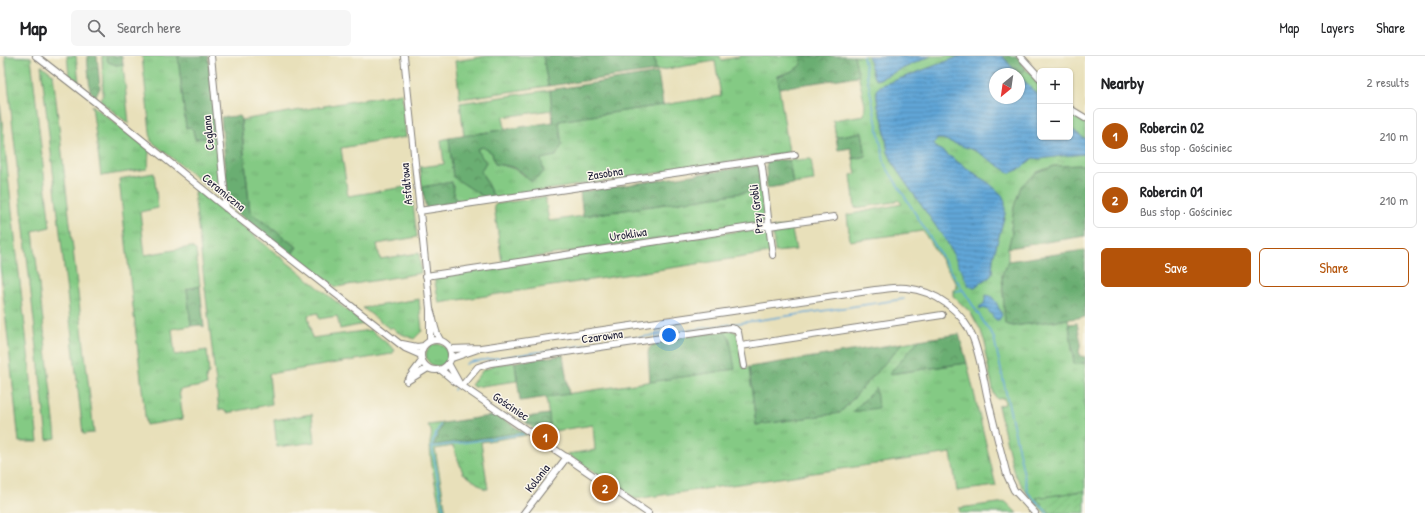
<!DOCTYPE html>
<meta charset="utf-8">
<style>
:root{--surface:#fff;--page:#f6f6f6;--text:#202124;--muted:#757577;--line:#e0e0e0;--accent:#b45309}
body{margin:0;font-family:"Patrick Hand",sans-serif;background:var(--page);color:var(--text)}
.controls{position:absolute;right:12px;top:12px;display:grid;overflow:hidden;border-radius:6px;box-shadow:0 1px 3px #0004}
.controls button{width:36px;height:36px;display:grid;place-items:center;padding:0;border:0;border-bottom:1px solid var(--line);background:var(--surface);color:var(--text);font:20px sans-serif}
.compass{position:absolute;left:989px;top:12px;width:36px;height:36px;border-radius:50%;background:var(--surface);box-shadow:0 1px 3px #0004;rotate:209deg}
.you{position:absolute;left:669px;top:279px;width:14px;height:14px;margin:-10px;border:3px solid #fff;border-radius:50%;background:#1a73e8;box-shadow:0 0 0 6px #1a73e833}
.badge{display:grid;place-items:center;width:26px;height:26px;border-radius:50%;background:var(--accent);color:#fff;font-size:13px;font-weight:700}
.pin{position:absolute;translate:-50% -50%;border:2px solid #fff;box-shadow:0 1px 4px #0006}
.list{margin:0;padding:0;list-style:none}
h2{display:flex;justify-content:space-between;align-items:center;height:52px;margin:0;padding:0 16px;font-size:17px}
h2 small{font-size:13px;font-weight:400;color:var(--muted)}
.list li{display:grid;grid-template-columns:26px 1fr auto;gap:12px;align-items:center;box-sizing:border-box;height:56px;margin:0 8px 8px;padding:0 8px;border:1px solid var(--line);border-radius:6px}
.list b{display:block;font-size:15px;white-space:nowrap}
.list p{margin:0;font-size:13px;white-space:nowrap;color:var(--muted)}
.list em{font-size:13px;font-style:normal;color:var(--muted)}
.actions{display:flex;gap:8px;padding:12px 16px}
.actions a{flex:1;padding:9px 0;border:1px solid var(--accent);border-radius:6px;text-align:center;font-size:14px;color:var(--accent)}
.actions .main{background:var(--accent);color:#fff}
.icon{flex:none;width:22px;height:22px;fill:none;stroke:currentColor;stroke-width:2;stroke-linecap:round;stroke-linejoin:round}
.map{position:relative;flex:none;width:1085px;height:457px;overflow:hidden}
header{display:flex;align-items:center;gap:24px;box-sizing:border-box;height:56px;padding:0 20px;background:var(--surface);border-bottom:1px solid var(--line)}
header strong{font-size:19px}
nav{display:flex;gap:22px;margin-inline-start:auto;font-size:14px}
.search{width:280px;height:36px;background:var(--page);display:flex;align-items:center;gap:10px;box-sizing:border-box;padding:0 14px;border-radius:6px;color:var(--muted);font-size:15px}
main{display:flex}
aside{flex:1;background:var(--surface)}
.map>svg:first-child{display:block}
.grass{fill:url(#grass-tufts);stroke:#537660}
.forest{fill:url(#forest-crowns);stroke:#466856}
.garden{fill:url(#garden-furrows);stroke:#537660}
.water{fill:url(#water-rules);stroke:#426489}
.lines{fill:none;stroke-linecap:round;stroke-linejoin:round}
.stream{stroke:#61a6d7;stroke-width:1.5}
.minor-casing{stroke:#85817a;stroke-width:8}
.minor{stroke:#fff;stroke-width:6}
.labels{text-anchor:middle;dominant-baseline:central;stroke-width:3;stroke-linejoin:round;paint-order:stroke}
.street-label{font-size:12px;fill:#22223b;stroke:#fbf7ec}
</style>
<header>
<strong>Map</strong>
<div class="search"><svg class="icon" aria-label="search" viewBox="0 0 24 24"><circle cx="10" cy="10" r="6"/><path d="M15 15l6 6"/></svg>Search here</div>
<nav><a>Map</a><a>Layers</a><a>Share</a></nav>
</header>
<main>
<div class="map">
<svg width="1085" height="457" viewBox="0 0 1085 457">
<defs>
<pattern id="grass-tufts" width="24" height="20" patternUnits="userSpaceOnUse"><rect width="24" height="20" fill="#84ca84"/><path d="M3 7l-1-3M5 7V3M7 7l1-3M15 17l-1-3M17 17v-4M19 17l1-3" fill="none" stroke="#72ad73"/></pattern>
<pattern id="forest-crowns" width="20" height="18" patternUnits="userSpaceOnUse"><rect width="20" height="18" fill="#6bae72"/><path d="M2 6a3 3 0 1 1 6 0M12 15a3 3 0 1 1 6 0" fill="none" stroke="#588d5f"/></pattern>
<pattern id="garden-furrows" width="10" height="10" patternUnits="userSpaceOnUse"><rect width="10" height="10" fill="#84ca84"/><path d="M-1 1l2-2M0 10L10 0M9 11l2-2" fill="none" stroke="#72ad73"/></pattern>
<pattern id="water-rules" width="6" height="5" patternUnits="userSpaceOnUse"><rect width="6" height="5" fill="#61a6d7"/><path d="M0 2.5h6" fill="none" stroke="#5087b0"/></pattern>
</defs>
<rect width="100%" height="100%" fill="#fbf7ec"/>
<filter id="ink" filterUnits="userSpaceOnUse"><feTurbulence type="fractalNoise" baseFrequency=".025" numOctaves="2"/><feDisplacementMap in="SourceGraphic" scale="8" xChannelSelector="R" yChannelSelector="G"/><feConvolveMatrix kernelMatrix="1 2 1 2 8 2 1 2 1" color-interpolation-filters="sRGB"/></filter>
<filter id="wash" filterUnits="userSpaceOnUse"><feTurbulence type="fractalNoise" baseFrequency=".012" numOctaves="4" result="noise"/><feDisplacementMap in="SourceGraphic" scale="16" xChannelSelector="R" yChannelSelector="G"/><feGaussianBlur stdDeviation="0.9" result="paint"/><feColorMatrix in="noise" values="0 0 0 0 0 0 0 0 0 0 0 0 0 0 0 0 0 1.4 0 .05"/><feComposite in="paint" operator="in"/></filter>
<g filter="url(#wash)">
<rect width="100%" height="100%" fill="#e8e0ba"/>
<!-- grass -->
<path class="grass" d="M5 0 31 1 50 171 33 175 56 382 47 384Z
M67 0H76L79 26 69 19Z
M102 0H106L109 6 116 9 123 8 129 68 100 45 103 39Z
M142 0H178L186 72 190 71 193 74 195 83 216 81 223 143 151 85Z
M488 0H543L548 30 460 43 455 5Z
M654 0H720L721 4 739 1V0H800L802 8 793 15 778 20 779 32 789 96 788 97 494 142 481 115 486 106 480 99 477 92 483 91 492 97 495 108C510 111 517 112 528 123L541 103 559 65 721 40 715 5 656 15Z
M854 0H868L874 22 877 24 931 0H961L880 30 876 34 878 50 884 68 885 77 888 96 896 113 947 186 961 213 974 232 981 226 990 221 992 217 993 202 1005 158 990 128 936 91 934 88 937 83H942L976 94 1010 117 1020 113 1033 102 1040 103 1061 100 1085 98V109L1054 110 1021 130 1014 151 1011 173 1012 177 1008 192V205L1002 219 1005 268 1013 270 1068 263 1074 308 1085 307V435L1036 442 1051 457H1045L1030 442 1014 417 998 350 1005 348 1004 342 997 343 994 338 985 296 986 290 981 275 971 257 953 240V234L957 232 956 227 923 175 850 185 847 159 902 148 898 144 895 146 855 152 851 119 856 118 853 103 866 100 862 76 836 81 833 64 864 59 865 49Z
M41 9 53 18 94 377 83 378Z
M1026 13 1040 28V42L1018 18Z
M550 34 552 54 503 61 505 73 464 80 460 47Z
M402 37 406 81 341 92 348 140 411 130 417 181 377 188 380 203 419 197 421 217 336 231 292 198 297 191 250 156 241 64Z
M0 47 38 386H19L0 209Z
M92 49 150 94C147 101 150 108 147 113L101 120Z
M1070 57 1085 67V83L1070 72Z
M449 82 453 120 487 143 456 148 452 126 422 131 420 111 444 108 441 84Z
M811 103 814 125 793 128 789 104Z
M154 117 158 152 140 156 145 199 191 191 196 194 200 230 187 233 191 270 172 273 175 299 207 294 209 317 206 321 207 329 179 334 183 363 146 369 119 123Z
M197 134 364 268 340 273 337 260 319 263 318 257 308 259 312 282 371 274 395 294 392 298 269 318 272 348 228 357 223 354H219L194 136Z
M762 134 766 165 764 167 502 206 494 150 496 148 545 141 549 165Z
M791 170 796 194 775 196 772 174 773 172Z
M765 171 767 172 771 196 770 197 439 247 434 221Z
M419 243 422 275 414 283 397 276 392 271 390 273 363 252Z
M732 274 737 277 743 312 749 311 756 369 840 357 903 287 919 284 890 318 967 307 996 430 957 435 951 397 635 443 567 398 595 394 593 369 540 377 526 367 540 370 550 369 546 341 735 313 723 275Z
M426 299a11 11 0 1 1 22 0a11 11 0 1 1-22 0Z
M515 306 517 325 474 331 471 329 483 314 492 311V309Z
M312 358 315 386 277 391 274 364Z
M443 367 436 383 523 376 527 379 481 386 488 433H485L463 417 453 390 435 393 446 457H441C437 435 431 413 430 391 429 381 435 379 428 369Z
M1006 446 1017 457H960L959 452Z"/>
<!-- forest -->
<path class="forest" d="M87 0H97L100 32 96 40 90 35Z
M106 0H122L123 8 116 9 108 6Z
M178 0H208L216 81 195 83 193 74 190 71 186 72Z
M543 0H654L656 15 548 30Z
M800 0H854L859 20 779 32 778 20 793 15 802 8Z
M1002 0H1017L1026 13 1018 18Z
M658 17 663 49 559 65 562 89 556 100 541 103 544 116 532 125C527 123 525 118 520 115 513 110 503 109 495 108L492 97 483 91 477 93 480 99 486 106 481 115 494 142 487 143 453 121 449 82 553 66 550 34Z
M240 60 250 156 297 191 292 198 229 151 221 61Z
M862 76 866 100 853 103 851 92 838 94 836 81Z
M770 104H789L793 128 767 132 766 110 767 107Z
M758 109 760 111 762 134 583 160 580 136Z
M1085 109V180L1008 192 1012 177 1011 173 1014 151 1021 130 1037 116 1054 110Z
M452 126 456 148 426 153 422 131Z
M1085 194V261L1013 270 1005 268 1002 219 1008 205Z
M200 230 204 271 200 269 191 270 187 233Z
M1077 267 1081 287 1079 296 1081 300 1085 301V307L1074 308 1069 268Z
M723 275 728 279 730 284 735 313 650 326 648 297 649 293 656 284Z
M959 278 967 307 889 318 919 284Z
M903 287 840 357 756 369 749 311Z
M563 299 569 338 520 345 515 306Z
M876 332 878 352 852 356Z
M549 358 550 369C538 370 529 369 519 362Z
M497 359 523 376 434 389 443 367Z"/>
<!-- garden -->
<path class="garden" d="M1085 435V457H1051L1036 442Z"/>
<!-- water -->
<path class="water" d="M868 0H931L877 24 874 22Z
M961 0H1002L1018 18H995V42H1019V19L1040 42V81H1070V72L1085 83V98L1061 100 1040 103 1033 102 1020 113 1010 117 976 95 942 83H937L934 88 936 91 990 128 1002 139 1005 145V158L993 202 992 217 990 221 981 226 974 232 969 230 947 186 896 113 888 96 885 77 884 68 878 50 876 34 880 30Z
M986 239 991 240 996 246 1002 259 999 264H996C990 259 989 250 980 253L979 252 980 250 984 248Z"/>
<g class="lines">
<!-- stream -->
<path class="stream" d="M863 0 885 109 963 234 994 282 1028 437 1048 457
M956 235 962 234
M466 308 469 306 904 243
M454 334 455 332
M440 369 433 385 432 391 444 457
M432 391 523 378"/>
</g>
</g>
<g filter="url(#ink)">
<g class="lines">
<!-- minor casing -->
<g class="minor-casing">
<path id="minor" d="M36 0 95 46 226 152 405 292 421 299
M211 0 226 152
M404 0 430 253V285
M1020 0 1040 22
M1070 53 1085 62
M760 104 762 111 769 170 773 199
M419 155 795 99
M426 220 758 170H769L834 161
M430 253C434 263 434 275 440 284
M421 299a15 15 0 1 1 30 0a15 15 0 1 1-30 0Z
M402 288 417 291 424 290
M741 290 942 259
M451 293 481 292 875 234C885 233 896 231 906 232 936 235 962 254 973 282 980 300 983 320 987 339 993 366 1000 392 1007 419L1014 434 1035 457
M452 302 478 293
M449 309 459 327
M441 314 453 324 648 457
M410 321 422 305
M407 325 428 312
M462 330 478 311 491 307 730 272 735 273 738 276 744 310
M524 457 567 401"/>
</g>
<!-- minor -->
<use href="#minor" class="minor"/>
</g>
</g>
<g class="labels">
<!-- street labels -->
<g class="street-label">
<text transform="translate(208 77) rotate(-96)">Ceglana</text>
<text transform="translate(605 117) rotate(-9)">Zasobna</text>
<text transform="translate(406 128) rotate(-95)">Asfaltowa</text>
<text transform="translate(224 136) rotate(39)">Ceramiczna</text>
<text transform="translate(756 153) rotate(-97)">Przy Grobli</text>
<text transform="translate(628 178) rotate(-9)">Urokliwa</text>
<text transform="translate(602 280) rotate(-8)">Czarowna</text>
<text transform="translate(511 350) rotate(34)">Gościniec</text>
<text transform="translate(537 422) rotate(-52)">Kolonia</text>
</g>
</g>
</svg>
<div class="controls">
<button>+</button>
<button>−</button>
</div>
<svg class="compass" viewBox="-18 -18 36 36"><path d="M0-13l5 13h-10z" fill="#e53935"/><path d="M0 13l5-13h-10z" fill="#757577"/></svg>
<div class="you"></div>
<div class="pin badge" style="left:545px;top:381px">1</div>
<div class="pin badge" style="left:605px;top:432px">2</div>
</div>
<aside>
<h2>Nearby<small>2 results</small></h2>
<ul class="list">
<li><span class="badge">1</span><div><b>Robercin 02</b><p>Bus stop · Gościniec</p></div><em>210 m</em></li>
<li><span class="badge">2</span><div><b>Robercin 01</b><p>Bus stop · Gościniec</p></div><em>210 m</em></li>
</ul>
<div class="actions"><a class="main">Save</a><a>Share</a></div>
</aside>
</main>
